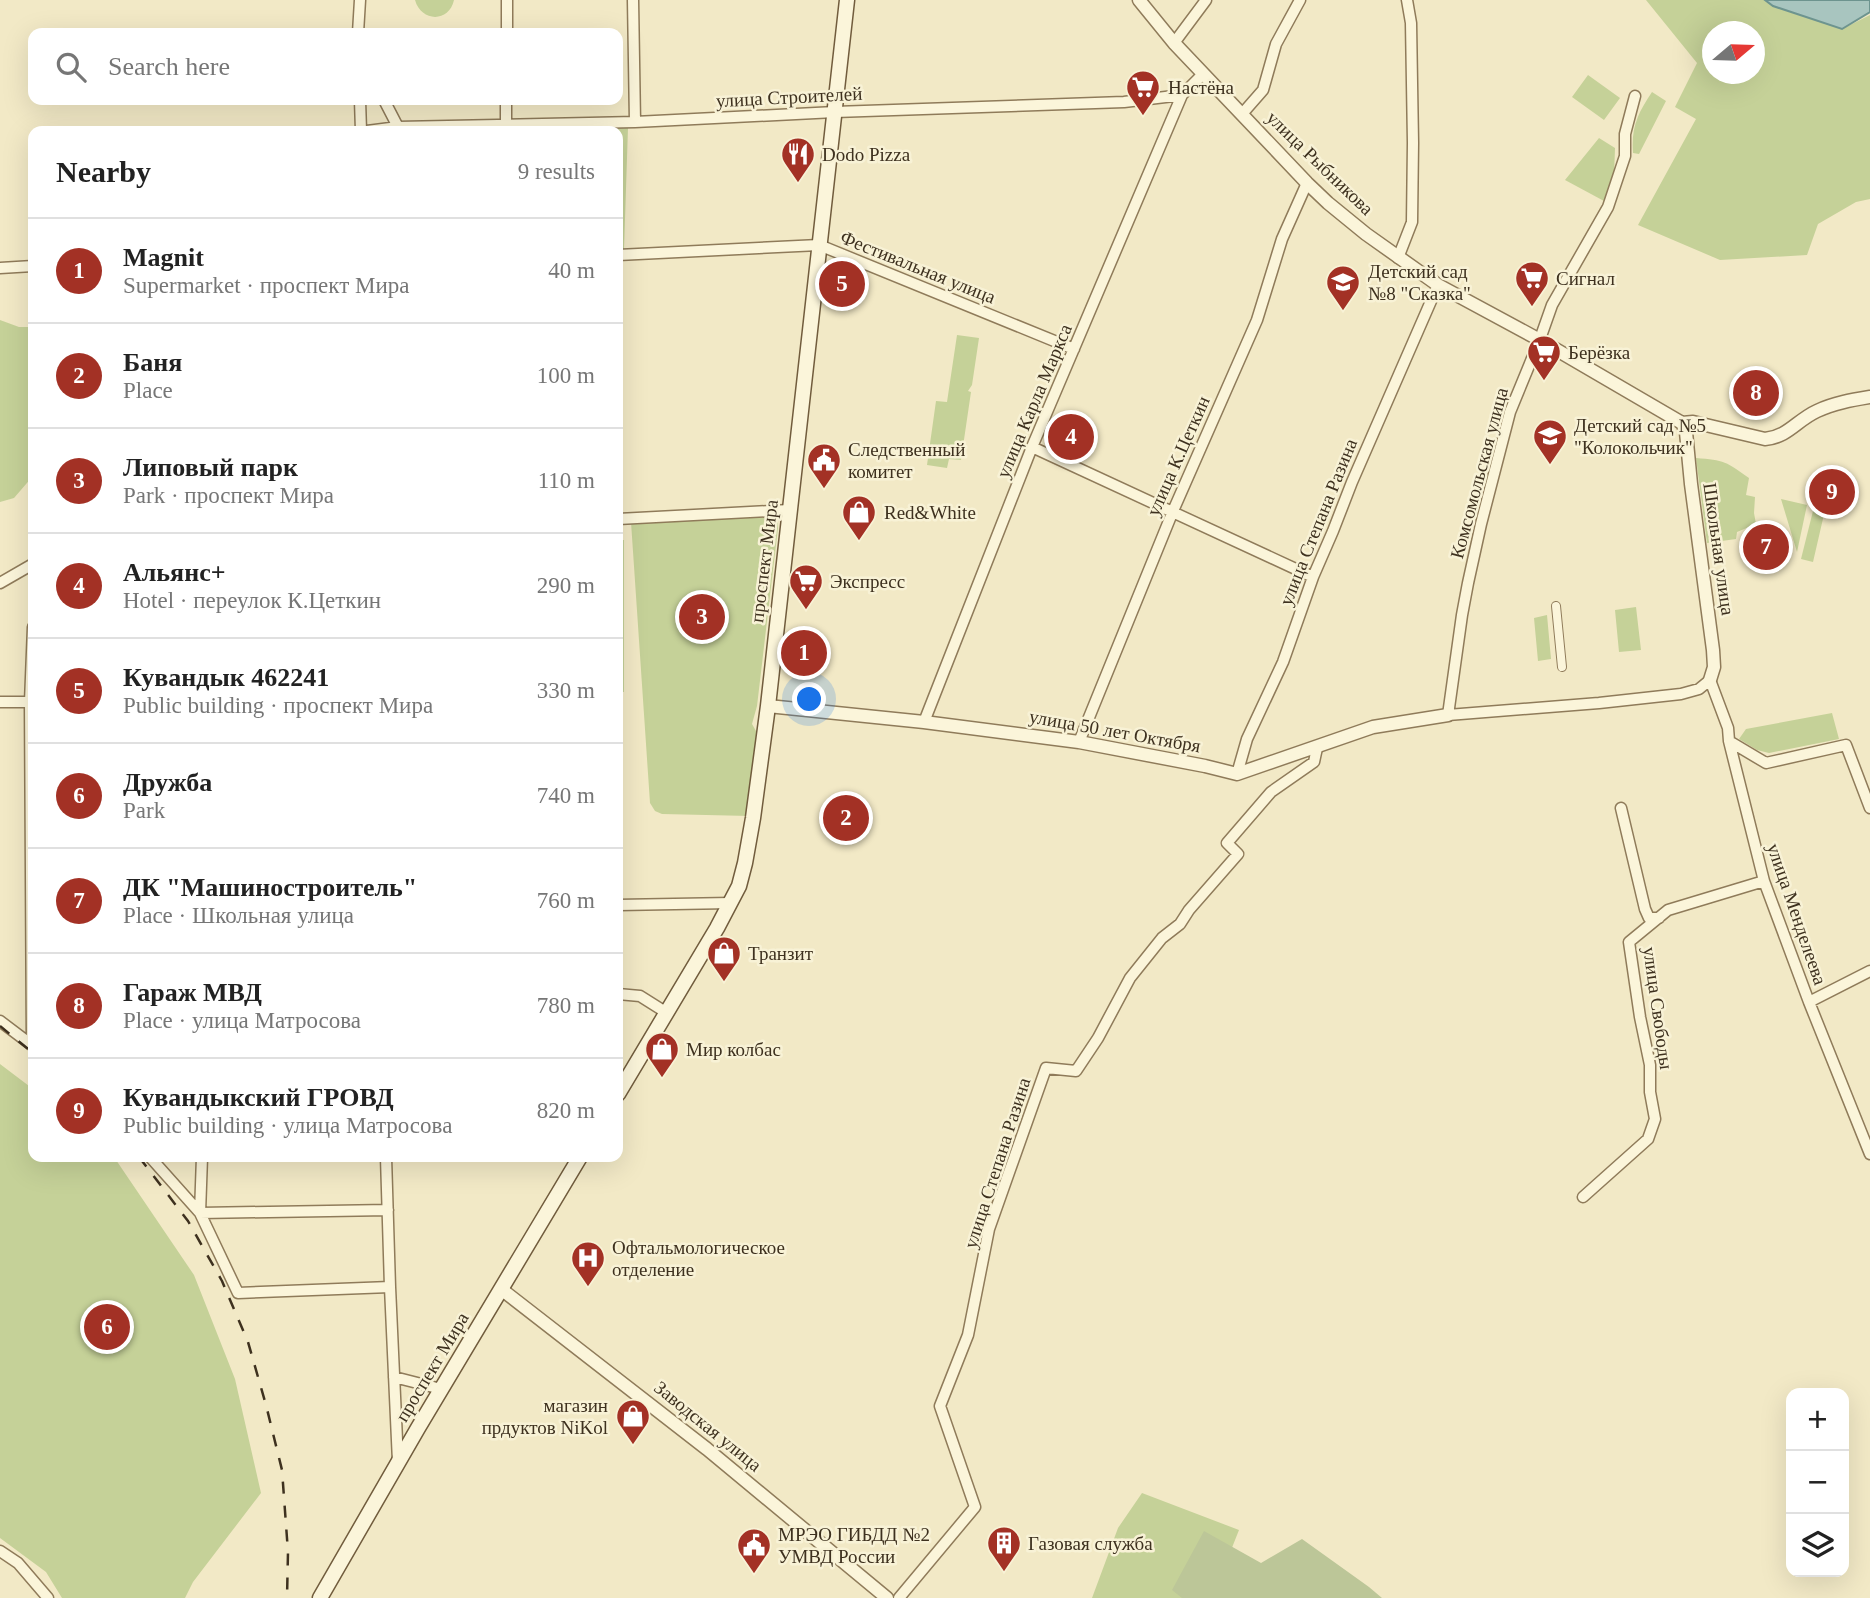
<!DOCTYPE html>
<meta charset="utf-8">
<style>
:root{--surface:#fff;--page:#f6f6f6;--text:#222;--muted:#767676;--line:#e0e0e0;--accent:#a33125}
body{margin:0;font-family:"Times New Roman",serif;background:var(--page);color:var(--text)}
.controls{position:absolute;right:21px;bottom:21px;display:grid;overflow:hidden;border-radius:14px;box-shadow:0 7px 28px #0002}
.controls button{width:63px;height:63px;display:grid;place-items:center;padding:0;border:0;border-bottom:2px solid var(--line);background:var(--surface);color:var(--text);font:35px sans-serif}
.compass{position:absolute;left:1702px;top:21px;width:63px;height:63px;border-radius:50%;background:var(--surface);box-shadow:0 7px 28px #0002;rotate:71deg}
.you{position:absolute;left:810px;top:700px;width:24px;height:24px;margin:-18px;border:5px solid #fff;border-radius:50%;background:#1a73e8;box-shadow:0 0 0 10px #1a73e833}
.badge{display:grid;place-items:center;width:46px;height:46px;border-radius:50%;background:var(--accent);color:#fff;font-size:23px;font-weight:700}
.pin{position:absolute;translate:-50% -50%;border:4px solid #fff;box-shadow:0 2px 7px #0006}
.list{margin:0;padding:0;list-style:none}
h2{display:flex;justify-content:space-between;align-items:center;height:91px;margin:0;padding:0 28px;font-size:30px}
h2 small{font-size:23px;font-weight:400;color:var(--muted)}
.list li{display:grid;grid-template-columns:46px 1fr auto;gap:21px;align-items:center;box-sizing:border-box;height:105px;padding:0 28px;border-top:2px solid var(--line)}
.list b{display:block;font-size:26px;white-space:nowrap}
.list p{margin:0;font-size:23px;white-space:nowrap;color:var(--muted)}
.list em{font-size:23px;font-style:normal;color:var(--muted)}
.icon{flex:none;width:38px;height:38px;fill:none;stroke:currentColor;stroke-width:2;stroke-linecap:round;stroke-linejoin:round}
.map{position:relative;flex:none;width:1870px;height:1598px;overflow:hidden}
.search{position:absolute;background:var(--surface);box-shadow:0 7px 28px #0002;left:28px;top:28px;width:595px;height:77px;display:flex;align-items:center;gap:18px;box-sizing:border-box;padding:0 24px;border-radius:14px;color:var(--muted);font-size:26px}
.panel{position:absolute;background:var(--surface);box-shadow:0 7px 28px #0002;left:28px;top:126px;width:595px;height:1036px;border-radius:14px}
.map>svg:first-child{display:block}
.green{fill:#c5d198;fill-rule:evenodd}
.cemetery{fill:#bcc698}
.water{fill:#a8c5bf;stroke:#6d948f;stroke-width:2}
.lines{fill:none;stroke-linecap:round;stroke-linejoin:round}
.pedestrian-casing{stroke:#8f7b5a;stroke-width:10}
.minor-casing{stroke:#8f7b5a;stroke-width:13}
.tertiary-casing{stroke:#8f7b5a;stroke-width:15}
.secondary-casing{stroke:#715c3d;stroke-width:17}
.pedestrian{stroke:#fbf5da;stroke-width:8}
.minor{stroke:#fbf5da;stroke-width:10}
.tertiary{stroke:#fbf5da;stroke-width:12}
.secondary{stroke:#fbf5da;stroke-width:14}
.rail{stroke:#3e311f;stroke-width:2.5;stroke-dasharray:12 12;stroke-linecap:butt}
.labels{text-anchor:middle;dominant-baseline:central;stroke-width:5;stroke-linejoin:round;paint-order:stroke}
.poi-label{font-size:19px;fill:#3e311f;stroke:#f8f2d6;text-anchor:start}
.street-label{font-size:19px;fill:#3e311f;stroke:#f8f2d6}
</style>
<div class="map">
<svg width="1870" height="1598" viewBox="0 0 1870 1598">
<rect width="100%" height="100%" fill="#f2e9c6"/>
<!-- green -->
<path class="green" d="M415 0H454C449 23 421 22 415 0Z
M1646 0H1765L1773 6 1842 29 1870 15V199L1856 202 1818 224 1807 255 1720 260 1638 225 1696 119 1675 107 1697 63ZM1713 32H1755V74H1713Z
M1588 75 1620 98 1604 120 1572 97Z
M1652 92 1666 101 1639 154 1633 153C1631 127 1638 113 1652 92Z
M628 128 624 249H618V131H547Z
M1599 138 1615 148 1614 177 1604 201 1565 180Z
M0 320 19 327H33V476L14 498 0 502Z
M957 335 979 338 972 385 968 391 971 392 961 460 949 459 947 468 927 465 936 401 947 402Z
M1696 458C1724 460 1727 462 1749 478L1746 495 1755 497 1754 513 1756 524 1737 532 1736 539 1707 543Z
M1781 499 1807 505 1797 552Z
M1814 507 1825 510 1813 562 1801 559Z
M771 514 778 523V528L757 706 752 724 760 738 750 816 662 814 655 811 650 803 631 522Z
M618 540H624V692H618Z
M1636 607 1641 650 1619 652 1615 610Z
M1547 615 1551 659 1538 661 1534 618Z
M1832 713 1839 739 1769 753 1757 750 1739 739 1746 729Z
M0 1064 33 1089V1157H114L194 1275 235 1379 261 1493 193 1582 185 1598H62L46 1572 0 1538Z
M1142 1493 1239 1530 1212 1598H1092L1118 1528Z"/>
<!-- cemetery -->
<path class="cemetery" d="M1204 1531 1261 1563 1302 1539 1369 1587 1382 1598H1182L1172 1590Z"/>
<!-- water -->
<path class="water" d="M1765 0H1870V12L1842 29 1773 6Z"/>
<g class="lines">
<!-- pedestrian casing -->
<g class="pedestrian-casing">
<path id="pedestrian" d="M1556 606 1562 667"/>
</g>
<!-- minor casing -->
<g class="minor-casing">
<path id="minor" d="M633 0 635 122
M358 33 360 0
M507 33V0
M1174 43 1206 0
M1635 96 1625 134V156L1608 207 1552 305 1540 339 1510 412 1481 524 1468 583 1462 615 1448 715 1599 703 1681 694 1699 689 1710 680 1728 728 1729 741 1764 881 1809 1002 1870 1154
M360 100 361 131
M384 100 398 127
M1242 114 1263 90 1276 44 1300 0
M506 128V100
M367 131 398 127 635 122 835 112 1124 102 1182 95 1203 74
M618 255 819 245 1074 349
M1398 258 1412 222 1413 143 1411 23 1407 0
M0 268 33 266
M1032 447 1313 577
M618 519 789 510
M0 583 33 564
M0 702H33
M924 722 1032 447 1182 95
M1729 741 1766 763 1846 745 1870 808
M1079 742 1173 511 1257 320 1282 239 1307 183
M1237 774 1247 739 1283 662 1313 577 1333 531 1352 482 1438 285
M1621 808 1645 909 1649 918H1659
M618 905 731 903
M618 994 640 996 667 1013
M1809 1002 1870 971
M0 1021 33 1046
M32 1045 30 702 33 627
M150 1157 200 1213 238 1293 390 1287
M386 1157 390 1287 398 1462
M1583 1197 1648 1139 1655 1119 1650 1092V1065L1640 1017 1629 942 1668 910 1764 881
M200 1213 388 1210
M200 1213 202 1157
M394 1377 441 1389
M0 1551 18 1563 48 1598
M899 1598 975 1507 940 1406 968 1335 989 1229 1046 1068 1076 1071 1098 1038 1130 978 1162 938 1180 924 1189 910 1238 854 1227 843 1271 792 1314 762 1317 748"/>
</g>
<!-- tertiary casing -->
<g class="tertiary-casing">
<path id="tertiary" d="M1139 0 1174 43 1307 183 1328 203 1366 234 1438 285 1538 339 1682 423 1686 432 1691 484 1713 650 1714 667 1710 680
M1682 423 1693 422 1765 439C1788 437 1797 420 1817 411 1834 403 1852 400 1870 397
M768 706 924 722 1079 742 1205 766 1237 774 1373 727 1448 715
M501 1289 707 1449 887 1598"/>
</g>
<!-- secondary casing -->
<g class="secondary-casing">
<path id="secondary" d="M618 1094 717 928 739 886 745 863 753 818 768 706 847 0
M320 1598 418 1428 580 1157"/>
</g>
<!-- pedestrian -->
<use href="#pedestrian" class="pedestrian"/>
<!-- minor -->
<use href="#minor" class="minor"/>
<!-- tertiary -->
<use href="#tertiary" class="tertiary"/>
<!-- secondary -->
<use href="#secondary" class="secondary"/>
<!-- rail -->
<path class="rail" d="M0 1026 33 1053
M139 1157 188 1221 222 1281 248 1342 266 1405 282 1470 288 1552 287 1598"/>
</g>
<!-- icons -->
<defs>
<g id="supermarket-pin" transform="scale(1.75)"><path d="M0 17L-7.5 6A9.5 9.5 0 1 1 7.5 6Z" fill="#a33125" stroke="#f8f2d6"/><path d="M-6-5.5h2.5l.6 2H6L4.5 2H-2.5L-4.4-4H-6ZM-1.5 3.2a1.3 1.3 0 1 0 .1 0ZM3 3.2a1.3 1.3 0 1 0 .1 0Z" fill="#fff"/></g>
<g id="restaurant-pin" transform="scale(1.75)"><path d="M0 17L-7.5 6A9.5 9.5 0 1 1 7.5 6Z" fill="#a33125" stroke="#f8f2d6"/><path d="M-5-6h1v4h1v-4h1v4h1v-4h1v5L-1.5 .5V6h-2V.5L-5-1ZM5-6V6H3V1.5H1.5Q1.5-4 5-6Z" fill="#fff"/></g>
<g id="school-pin" transform="scale(1.75)"><path d="M0 17L-7.5 6A9.5 9.5 0 1 1 7.5 6Z" fill="#a33125" stroke="#f8f2d6"/><path d="M0-5L7-2L0 1L-7-2ZM-4 1L0 2.5L4 1V4Q0 6-4 4Z" fill="#fff"/></g>
<g id="civic-pin" transform="scale(1.75)"><path d="M0 17L-7.5 6A9.5 9.5 0 1 1 7.5 6Z" fill="#a33125" stroke="#f8f2d6"/><path d="M-.6-6.5H3V-4.5H.6V-3L4-1V1h2V6H-6V1h2V-1L-.6-3ZM-1.2 2.5V6h2.4V2.5Z" fill="#fff"/></g>
<g id="shop-pin" transform="scale(1.75)"><path d="M0 17L-7.5 6A9.5 9.5 0 1 1 7.5 6Z" fill="#a33125" stroke="#f8f2d6"/><path d="M-5-2.5h2.3a2.7 3.5 0 0 1 5.4 0H5L5.5 6h-11ZM-1.5-2.5h3a1.5 2.3 0 0 0-3 0Z" fill="#fff"/></g>
<g id="hospital-pin" transform="scale(1.75)"><path d="M0 17L-7.5 6A9.5 9.5 0 1 1 7.5 6Z" fill="#a33125" stroke="#f8f2d6"/><path d="M-5-5h3v3.5h4V-5h3V5h-3V1.5h-4V5h-3Z" fill="#fff"/></g>
<g id="building-pin" transform="scale(1.75)"><path d="M0 17L-7.5 6A9.5 9.5 0 1 1 7.5 6Z" fill="#a33125" stroke="#f8f2d6"/><path d="M-4-6H4V6H1V3H-1V6H-4ZM-2.5-4.3h1.7v1.8h-1.7ZM.8-4.3h1.7v1.8H.8ZM-2.5-1h1.7V.8h-1.7ZM.8-1h1.7V.8H.8Z" fill="#fff"/></g>
</defs>
<g fill-rule="evenodd">
<use href="#supermarket-pin" x="1143" y="87"/>
<use href="#restaurant-pin" x="798" y="154"/>
<use href="#supermarket-pin" x="1532" y="278"/>
<use href="#school-pin" x="1343" y="282"/>
<use href="#supermarket-pin" x="1544" y="352"/>
<use href="#school-pin" x="1550" y="436"/>
<use href="#civic-pin" x="824" y="460"/>
<use href="#shop-pin" x="859" y="512"/>
<use href="#supermarket-pin" x="806" y="581"/>
<use href="#shop-pin" x="724" y="953"/>
<use href="#shop-pin" x="662" y="1049"/>
<use href="#hospital-pin" x="588" y="1258"/>
<use href="#shop-pin" x="633" y="1416"/>
<use href="#building-pin" x="1004" y="1543"/>
<use href="#civic-pin" x="754" y="1545"/>
</g>
<g class="labels">
<!-- poi labels -->
<g class="poi-label">
<text x="1168" y="87">Настёна</text>
<text x="822" y="154">Dodo Pizza</text>
<text x="1368" y="271">Детский сад<tspan x="1368" dy="22">№8 "Сказка"</tspan></text>
<text x="1556" y="278">Сигнал</text>
<text x="1568" y="352">Берёзка</text>
<text x="1574" y="425">Детский сад №5<tspan x="1574" dy="22">"Колокольчик"</tspan></text>
<text x="848" y="449">Следственный<tspan x="848" dy="22">комитет</tspan></text>
<text x="884" y="512">Red&amp;White</text>
<text x="830" y="581">Экспресс</text>
<text x="748" y="953">Транзит</text>
<text x="686" y="1049">Мир колбас</text>
<text x="612" y="1247">Офтальмологическое<tspan x="612" dy="22">отделение</tspan></text>
<text x="608" y="1405" text-anchor="end">магазин<tspan x="608" dy="22">прдуктов NiKol</tspan></text>
<text x="778" y="1534">МРЭО ГИБДД №2<tspan x="778" dy="22">УМВД России</tspan></text>
<text x="1028" y="1543">Газовая служба</text>
</g>
<!-- street labels -->
<g class="street-label">
<text transform="translate(789 97) rotate(-3)">улица Строителей</text>
<text transform="translate(1320 163) rotate(44)">улица Рыбникова</text>
<text transform="translate(918 267) rotate(22)">Фестивальная улица</text>
<text transform="translate(1034 401) rotate(-67)">улица Карла Маркса</text>
<text transform="translate(1178 456) rotate(-66)">улица К.Цеткин</text>
<text transform="translate(1479 473) rotate(-75)">Комсомольская улица</text>
<text transform="translate(1318 522) rotate(-68)">улица Степана Разина</text>
<text transform="translate(1719 549) rotate(82)">Школьная улица</text>
<text transform="translate(764 561) rotate(-83)">проспект Мира</text>
<text transform="translate(1115 731) rotate(10)">улица 50 лет Октября</text>
<text transform="translate(1797 914) rotate(71)">улица Менделеева</text>
<text transform="translate(1658 1008) rotate(82)">улица Свободы</text>
<text transform="translate(997 1163) rotate(-72)">улица Степана Разина</text>
<text transform="translate(432 1367) rotate(-59)">проспект Мира</text>
<text transform="translate(708 1426) rotate(39)">Заводская улица</text>
</g>
</g>
</svg>
<div class="controls">
<button>+</button>
<button>−</button>
<button><svg class="icon" aria-label="layers" viewBox="0 0 24 24"><path d="M12 4l9 5-9 5-9-5zM3 14l9 5 9-5"/></svg></button>
</div>
<svg class="compass" viewBox="-18 -18 36 36"><path d="M0-13l5 13h-10z" fill="#e53935"/><path d="M0 13l5-13h-10z" fill="#767676"/></svg>
<div class="you"></div>
<div class="pin badge" style="left:804px;top:653px">1</div>
<div class="pin badge" style="left:846px;top:818px">2</div>
<div class="pin badge" style="left:702px;top:617px">3</div>
<div class="pin badge" style="left:1071px;top:437px">4</div>
<div class="pin badge" style="left:842px;top:284px">5</div>
<div class="pin badge" style="left:107px;top:1327px">6</div>
<div class="pin badge" style="left:1766px;top:547px">7</div>
<div class="pin badge" style="left:1756px;top:393px">8</div>
<div class="pin badge" style="left:1832px;top:492px">9</div>
<div class="search"><svg class="icon" aria-label="search" viewBox="0 0 24 24"><circle cx="10" cy="10" r="6"/><path d="M15 15l6 6"/></svg>Search here</div>
<section class="panel">
<h2>Nearby<small>9 results</small></h2>
<ul class="list">
<li><span class="badge">1</span><div><b>Magnit</b><p>Supermarket · проспект Мира</p></div><em>40 m</em></li>
<li><span class="badge">2</span><div><b>Баня</b><p>Place</p></div><em>100 m</em></li>
<li><span class="badge">3</span><div><b>Липовый парк</b><p>Park · проспект Мира</p></div><em>110 m</em></li>
<li><span class="badge">4</span><div><b>Альянс+</b><p>Hotel · переулок К.Цеткин</p></div><em>290 m</em></li>
<li><span class="badge">5</span><div><b>Кувандык 462241</b><p>Public building · проспект Мира</p></div><em>330 m</em></li>
<li><span class="badge">6</span><div><b>Дружба</b><p>Park</p></div><em>740 m</em></li>
<li><span class="badge">7</span><div><b>ДК &quot;Машиностроитель&quot;</b><p>Place · Школьная улица</p></div><em>760 m</em></li>
<li><span class="badge">8</span><div><b>Гараж МВД</b><p>Place · улица Матросова</p></div><em>780 m</em></li>
<li><span class="badge">9</span><div><b>Кувандыкский ГРОВД</b><p>Public building · улица Матросова</p></div><em>820 m</em></li>
</ul>
</section>
</div>
